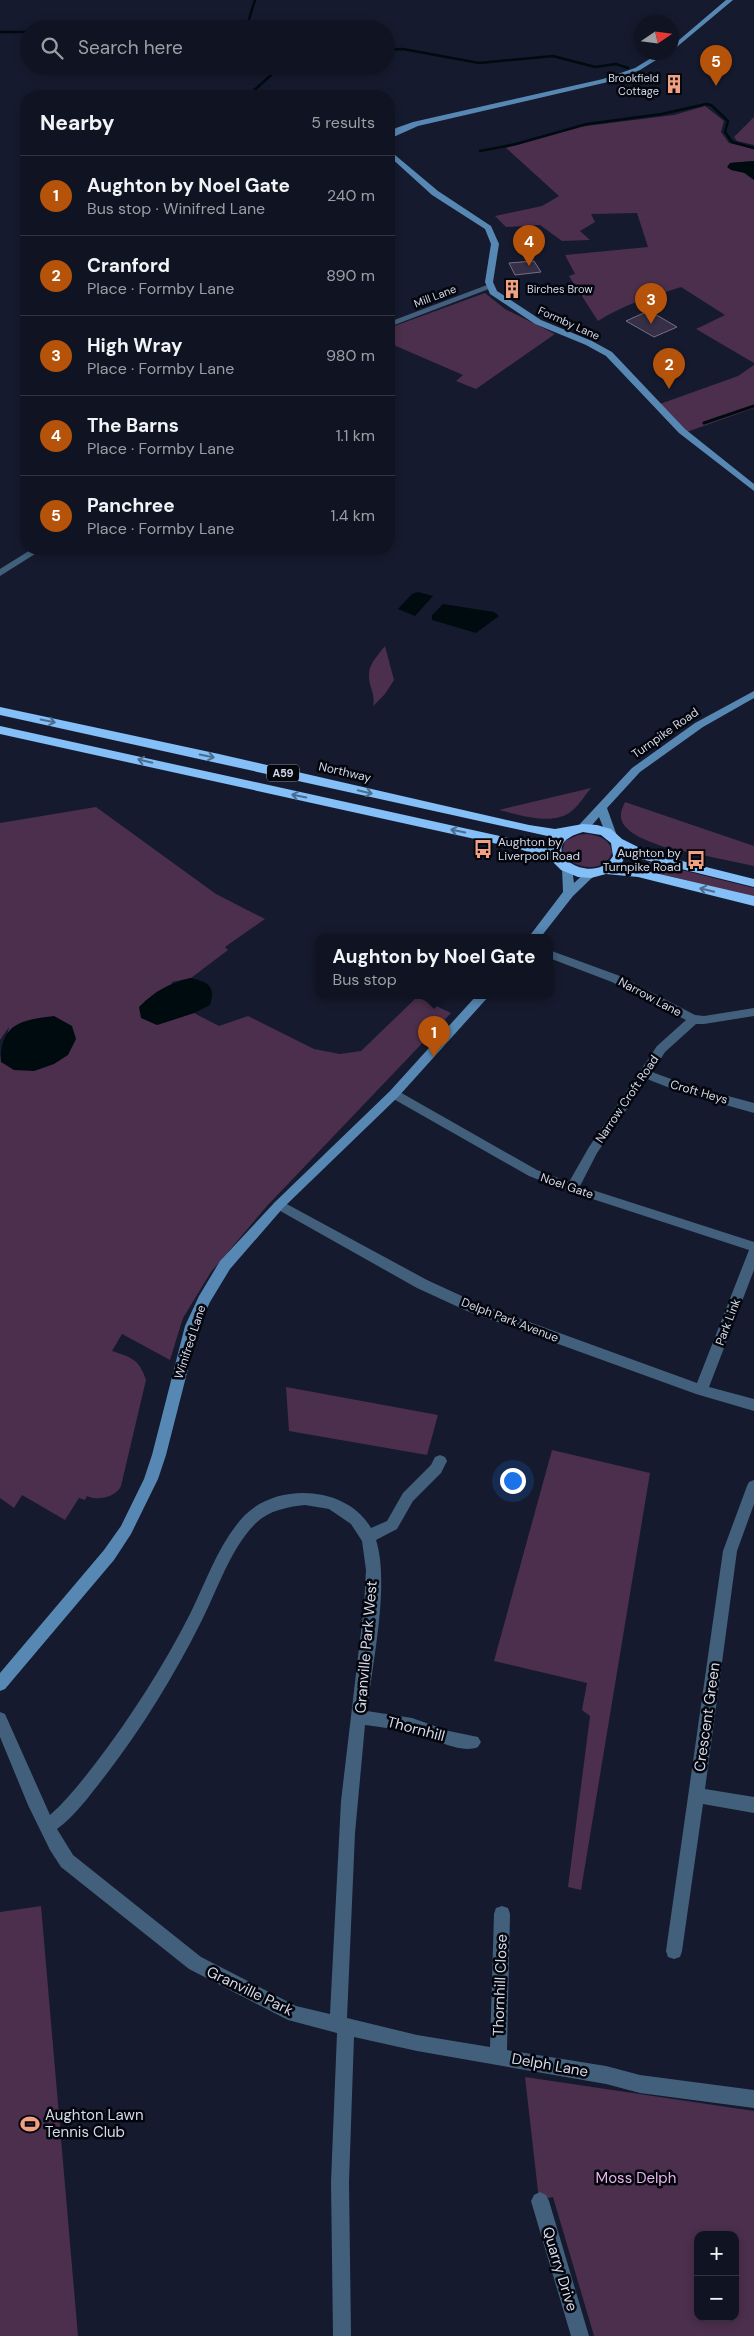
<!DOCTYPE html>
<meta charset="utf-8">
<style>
:root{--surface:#101422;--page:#191d2a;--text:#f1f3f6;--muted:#9c9ea5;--line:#303340;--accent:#b45309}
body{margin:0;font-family:"DM Sans",sans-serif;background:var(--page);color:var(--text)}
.controls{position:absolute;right:15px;bottom:15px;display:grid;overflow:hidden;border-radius:10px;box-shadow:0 2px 8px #0003}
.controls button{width:45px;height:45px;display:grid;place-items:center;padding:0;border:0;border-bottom:1px solid var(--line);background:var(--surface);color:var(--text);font:25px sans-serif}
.compass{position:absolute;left:634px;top:15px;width:45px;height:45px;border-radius:50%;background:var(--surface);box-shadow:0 2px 8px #0003;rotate:77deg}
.you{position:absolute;left:512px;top:1480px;width:18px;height:18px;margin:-12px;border:4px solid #fff;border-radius:50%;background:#1a73e8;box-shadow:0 0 0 8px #1a73e833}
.badge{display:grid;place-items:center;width:32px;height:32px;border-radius:50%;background:var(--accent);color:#fff;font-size:16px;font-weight:700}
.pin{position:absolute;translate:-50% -41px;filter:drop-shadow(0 1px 2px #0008)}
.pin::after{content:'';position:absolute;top:26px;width:18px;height:15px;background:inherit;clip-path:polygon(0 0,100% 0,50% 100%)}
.popup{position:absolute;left:315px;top:934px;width:238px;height:65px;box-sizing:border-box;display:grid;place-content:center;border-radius:10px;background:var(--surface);filter:drop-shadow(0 1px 4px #0005);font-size:16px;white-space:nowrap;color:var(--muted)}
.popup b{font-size:19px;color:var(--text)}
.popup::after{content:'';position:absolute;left:50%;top:100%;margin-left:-10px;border:10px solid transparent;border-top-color:var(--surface)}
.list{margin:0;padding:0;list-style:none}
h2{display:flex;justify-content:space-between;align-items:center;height:65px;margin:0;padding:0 20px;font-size:21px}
h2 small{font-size:16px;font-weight:400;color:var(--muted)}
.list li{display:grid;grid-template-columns:32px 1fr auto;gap:15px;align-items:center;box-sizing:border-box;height:80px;padding:0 20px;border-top:1px solid var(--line)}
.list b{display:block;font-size:19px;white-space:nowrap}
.list p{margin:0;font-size:16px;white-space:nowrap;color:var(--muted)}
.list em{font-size:16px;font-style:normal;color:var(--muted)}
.icon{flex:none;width:28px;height:28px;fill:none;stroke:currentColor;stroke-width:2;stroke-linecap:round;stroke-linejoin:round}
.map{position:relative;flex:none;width:754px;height:2336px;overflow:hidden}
.search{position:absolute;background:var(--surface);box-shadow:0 2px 8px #0003;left:20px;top:20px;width:375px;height:55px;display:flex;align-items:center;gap:12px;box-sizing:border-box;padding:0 18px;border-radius:28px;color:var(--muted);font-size:19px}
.panel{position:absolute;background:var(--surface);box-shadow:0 2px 8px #0003;left:20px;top:90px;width:375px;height:465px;border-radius:20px}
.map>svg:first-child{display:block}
.green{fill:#4b2f4c;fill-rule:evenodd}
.water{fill:#000b10}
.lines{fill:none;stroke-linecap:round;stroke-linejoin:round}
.stream-far1{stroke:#000b10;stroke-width:2.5}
.stream{stroke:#000b10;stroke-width:3}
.building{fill:#362f45;stroke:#766e87}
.street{fill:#42607b;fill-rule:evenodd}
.secondary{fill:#5787b3;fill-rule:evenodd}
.highway{fill:#84bff7;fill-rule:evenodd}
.oneway{stroke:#4a6c8e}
.labels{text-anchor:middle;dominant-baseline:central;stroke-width:5;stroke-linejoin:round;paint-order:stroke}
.far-poi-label{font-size:11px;fill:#d4d8e7;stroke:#04060e;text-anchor:end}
.far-street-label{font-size:11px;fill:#d4d8e7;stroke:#04060e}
.shield{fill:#04060e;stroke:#9699a6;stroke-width:1}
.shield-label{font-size:11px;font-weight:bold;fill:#d4d8e7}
.street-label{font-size:12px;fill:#d4d8e7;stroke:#04060e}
.poi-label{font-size:12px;fill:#d4d8e7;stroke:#04060e;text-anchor:start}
.near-street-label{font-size:15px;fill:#d4d8e7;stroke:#04060e}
.near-poi-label{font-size:15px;fill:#d4d8e7;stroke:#04060e;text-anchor:start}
.near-park-label{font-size:15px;fill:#e8b3eb;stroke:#04060e}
</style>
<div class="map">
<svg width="754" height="2336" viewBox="0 0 754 2336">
<rect width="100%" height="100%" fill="#151a2e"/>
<!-- green -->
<path class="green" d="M705 106 724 121 721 132 729 143 754 149V161L730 163 754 180V363L696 329 725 315 681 287C652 296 623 305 598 321L569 276 575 274 565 255 648 247 637 213 591 214 595 222 580 231 590 240 562 241 540 225 506 227 495 216 542 206 559 196 506 148 578 127 674 115Z
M754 117V145L737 141 734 137Z
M485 293 505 309 555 334 476 389 456 381 463 375 389 343V328Z
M754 365V408L684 433 660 404 738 376Z
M385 646 394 680 385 694 373 706C376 694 368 686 369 674 369 664 379 654 385 646Z
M591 788C585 795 580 804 573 810 554 827 521 815 499 810Z
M625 802 754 846V866L664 847C651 842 624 834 621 818 620 812 623 807 625 802Z
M96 807 216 894 265 919 225 947 228 950 191 978 172 982 157 1025 194 1013 219 1026 248 1016 314 1049 340 1054 361 1051 417 997 451 1013 267 1206 211 1272 183 1318 170 1360 122 1334 112 1351C131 1357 140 1360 146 1380L121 1486C115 1498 97 1501 87 1496L85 1500 79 1498 65 1520 22 1495 14 1508 0 1498V1054L1 1062 9 1027 0 1040V823Z
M586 834C598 835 610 839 612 852 606 874 572 870 562 852L565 841 578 835Z
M649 862 754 888V897L644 870Z
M286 1387 438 1415 427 1455 289 1431Z
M552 1450 650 1473 581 1890 568 1887 590 1716 582 1710 587 1683 494 1661Z
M41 1906 78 2336H0V1912Z
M525 2077 754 2111V2336H594L553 2197 539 2200ZM698 2235H735V2317H698Z"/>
<!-- water -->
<path class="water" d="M754 161V180L745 173 731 170 727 167 730 163Z
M418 592 433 596 415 616 398 609 412 594Z
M443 604 494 612 499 616 476 633 432 620V615Z
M191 978C208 982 216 986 210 1005L194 1013 157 1025 141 1018 139 1007C155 991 169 983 191 978Z
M54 1016 72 1026 76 1039 68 1055 54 1064 34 1071 14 1070 1 1062C0 1023 22 1020 54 1016Z"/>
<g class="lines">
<!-- stream-far1 -->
<path class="stream-far1" d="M246 29 255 0
M0 32H29
M386 50 403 49 479 63 553 56 595 67 616 64 628 68
M248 96 281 66
M480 151 516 144 587 124 662 114 706 104 711 105 728 121 725 132 732 142 754 148"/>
<!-- stream -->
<path class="stream" d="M704 423 754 406"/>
</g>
<!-- building -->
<path class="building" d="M534 261 541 272 515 275 509 263Z
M648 311 660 317 677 327 654 337 626 321Z"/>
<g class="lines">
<!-- street -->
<path class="street" d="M487 285 494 287 389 327V322Z
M32 549H43L0 576V569Z
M549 950 620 976 695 1015 704 1016 754 1008V1016L704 1024H696L665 1052 652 1072 687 1085 754 1103V1113L680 1092 647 1079 597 1153 580 1186 754 1242V1270L709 1387 754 1399V1411L696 1394 467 1311 417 1288 275 1208 273 1205 275 1202H283L427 1280 477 1303 697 1383 749 1250 568 1191 529 1176 390 1097 388 1094 394 1089 398 1091 537 1170 569 1182 589 1147 657 1046 686 1020 612 982 549 958Z
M440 1455 445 1457 447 1461 441 1473 413 1501 397 1529 376 1540C390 1583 372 1665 367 1711L412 1718 449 1731 478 1737 481 1742 478 1747C460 1755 430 1736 411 1732 396 1729 380 1727 365 1725L355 1833 347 2018 417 2035 490 2047 494 1914 496 1908 502 1906 508 1908 510 1914 507 2050 606 2066 640 2075 754 2090V2108L640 2093 606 2084 417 2051 354 2037 349 2182 351 2336H333L331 2182 337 2033 288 2020 189 1969 61 1867 50 1850 28 1805 0 1737V1712L5 1714 50 1815C67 1800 81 1782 95 1764 131 1717 163 1667 190 1614 206 1582 219 1542 245 1515 278 1482 347 1486 371 1528L387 1521 403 1493 431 1465 435 1457ZM305 1505 329 1509 351 1524 362 1541 366 1570 364 1606 341 1801 330 2014 296 2006 201 1957 73 1855 57 1829C76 1815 90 1795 105 1776 142 1728 174 1676 201 1622 217 1591 231 1547 256 1523 270 1510 287 1507 305 1505Z
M754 1480V1504L737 1551 705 1789 754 1797V1813L703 1804 682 1951 680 1957 674 1959 668 1957 666 1951 723 1551 747 1486 749 1482Z
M540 2192 546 2195 549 2201 589 2336H571L531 2201 534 2195Z"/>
<!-- secondary -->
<path class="secondary" d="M726 0H733L672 51V46Z
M661 52H669L640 70 608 82 418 126 389 139V134L396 128 413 122 603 79 635 68Z
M389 150 438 191 491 226 499 244 493 282 497 291 541 320 592 341 612 352 685 429 754 484V491L679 433 606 356 586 345 535 324 490 294 485 282 491 244 485 229 432 195 389 156Z
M754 691V698L703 727 640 772 607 808 617 836 616 839H608L599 817 587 831H579L578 828 579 825 632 768 695 723Z
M567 864 572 868 574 883 588 870H596L597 873 573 896 540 938H528L563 892 562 868Z
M476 996H489L398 1097 283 1208 230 1269 210 1302 199 1326 166 1455 158 1479 131 1534 114 1560 5 1689 0 1691V1673L104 1550 121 1526 144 1479 152 1455 185 1326 199 1296 220 1261 275 1202 390 1091Z"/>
<!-- highway -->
<path class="highway" d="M0 707 219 754 529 825 555 829 583 824 597 825 611 829 622 839 650 853 754 879V887L641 859 627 852 620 867 638 869 754 896V906L638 877 606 874 591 878 578 877 561 870 552 861 520 849 0 734V726L523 841 548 849 552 837 0 715ZM583 832 601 835 611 843 613 856C593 890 528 847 583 832Z"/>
</g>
<!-- one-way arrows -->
<defs><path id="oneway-shaft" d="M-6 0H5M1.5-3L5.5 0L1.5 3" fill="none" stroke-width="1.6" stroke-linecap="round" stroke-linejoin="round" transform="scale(1.25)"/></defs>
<g class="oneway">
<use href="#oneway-shaft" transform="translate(48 721) rotate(12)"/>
<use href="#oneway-shaft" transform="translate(207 756) rotate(12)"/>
<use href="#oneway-shaft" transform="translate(145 761) rotate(-166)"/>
<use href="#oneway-shaft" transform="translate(365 792) rotate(13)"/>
<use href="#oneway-shaft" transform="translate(299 796) rotate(-168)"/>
<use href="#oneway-shaft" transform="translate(458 831) rotate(-168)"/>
<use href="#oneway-shaft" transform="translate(707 890) rotate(-166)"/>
</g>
<!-- icons -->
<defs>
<g id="building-bare" transform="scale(1.5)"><path d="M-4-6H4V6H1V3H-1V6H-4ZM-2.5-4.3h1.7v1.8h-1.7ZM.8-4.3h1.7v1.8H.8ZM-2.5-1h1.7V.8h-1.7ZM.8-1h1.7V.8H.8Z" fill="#f2a080" stroke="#04060e" stroke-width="2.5" paint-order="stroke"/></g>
<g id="bus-bare" transform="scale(1.5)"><path d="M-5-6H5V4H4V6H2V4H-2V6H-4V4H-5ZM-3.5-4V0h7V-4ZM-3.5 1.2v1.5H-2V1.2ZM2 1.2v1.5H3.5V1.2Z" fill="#f2a080" stroke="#04060e" stroke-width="2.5" paint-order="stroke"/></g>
<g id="stadium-bare" transform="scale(1.5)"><path d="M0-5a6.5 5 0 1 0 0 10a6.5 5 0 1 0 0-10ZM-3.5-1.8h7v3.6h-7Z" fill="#f2a080" stroke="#04060e" stroke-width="2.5" paint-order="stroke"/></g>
</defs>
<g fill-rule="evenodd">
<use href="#building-bare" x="674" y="84"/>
<use href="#building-bare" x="512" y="289"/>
<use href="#bus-bare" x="483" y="849"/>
<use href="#bus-bare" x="696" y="860"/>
<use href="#stadium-bare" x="30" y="2124"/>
</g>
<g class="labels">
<!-- far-poi labels -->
<g class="far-poi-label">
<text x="659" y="78">Brookfield<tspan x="659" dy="13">Cottage</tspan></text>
<text x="527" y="289" text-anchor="start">Birches Brow</text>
</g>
<!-- far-street labels -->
<g class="far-street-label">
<text transform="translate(435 296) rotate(-21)">Mill Lane</text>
<text transform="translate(569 323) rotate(24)">Formby Lane</text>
</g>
<!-- shield labels -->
<rect class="shield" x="267" y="764.5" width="32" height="17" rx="4"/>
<g class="shield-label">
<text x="283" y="773">A59</text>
</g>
<!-- street labels -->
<g class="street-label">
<text transform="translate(665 733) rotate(-35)">Turnpike Road</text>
<text transform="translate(345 772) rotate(13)">Northway</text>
<text transform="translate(650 997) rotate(28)">Narrow Lane</text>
<text transform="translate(699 1092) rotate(16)">Croft Heys</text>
<text transform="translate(627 1099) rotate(-56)">Narrow Croft Road</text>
<text transform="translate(567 1186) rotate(19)">Noel Gate</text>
<text transform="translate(510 1320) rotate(21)">Delph Park Avenue</text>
<text transform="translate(728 1322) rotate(-69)">Park Link</text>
<text transform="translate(190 1342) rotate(-72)">Winifred Lane</text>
</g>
<!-- poi labels -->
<g class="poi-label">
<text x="498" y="842">Aughton by<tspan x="498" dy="14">Liverpool Road</tspan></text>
<text x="681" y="853" text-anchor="end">Aughton by<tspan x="681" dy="14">Turnpike Road</tspan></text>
</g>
<!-- near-street labels -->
<g class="near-street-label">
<text transform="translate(366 1647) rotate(-85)">Granville Park West</text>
<text transform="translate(707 1717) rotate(-82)">Crescent Green</text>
<text transform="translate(416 1729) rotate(15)">Thornhill</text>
<text transform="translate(500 1985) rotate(-88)">Thornhill Close</text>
<text transform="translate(250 1991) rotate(26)">Granville Park</text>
<text transform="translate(550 2065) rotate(10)">Delph Lane</text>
<text transform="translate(560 2269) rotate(73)">Quarry Drive</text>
</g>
<!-- near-poi labels -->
<g class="near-poi-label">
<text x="45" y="2115">Aughton Lawn<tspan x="45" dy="17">Tennis Club</tspan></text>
</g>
<!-- near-park labels -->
<g class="near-park-label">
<text x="636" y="2178">Moss Delph</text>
</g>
</g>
</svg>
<div class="controls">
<button>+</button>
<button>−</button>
</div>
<svg class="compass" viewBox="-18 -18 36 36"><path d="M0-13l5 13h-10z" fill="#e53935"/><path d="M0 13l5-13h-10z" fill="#9c9ea5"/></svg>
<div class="you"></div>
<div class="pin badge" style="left:434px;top:1057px">1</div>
<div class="popup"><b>Aughton by Noel Gate</b>Bus stop</div>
<div class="pin badge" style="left:669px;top:389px">2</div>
<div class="pin badge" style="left:651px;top:324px">3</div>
<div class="pin badge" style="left:529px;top:266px">4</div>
<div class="pin badge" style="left:716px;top:86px">5</div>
<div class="search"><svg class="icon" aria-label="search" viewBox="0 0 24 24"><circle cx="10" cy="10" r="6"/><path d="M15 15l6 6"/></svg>Search here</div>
<section class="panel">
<h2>Nearby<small>5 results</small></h2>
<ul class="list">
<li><span class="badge">1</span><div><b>Aughton by Noel Gate</b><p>Bus stop · Winifred Lane</p></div><em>240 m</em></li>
<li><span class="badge">2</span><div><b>Cranford</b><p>Place · Formby Lane</p></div><em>890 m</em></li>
<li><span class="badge">3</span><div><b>High Wray</b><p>Place · Formby Lane</p></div><em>980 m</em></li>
<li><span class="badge">4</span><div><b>The Barns</b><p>Place · Formby Lane</p></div><em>1.1 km</em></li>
<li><span class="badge">5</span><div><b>Panchree</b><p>Place · Formby Lane</p></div><em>1.4 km</em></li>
</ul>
</section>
</div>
